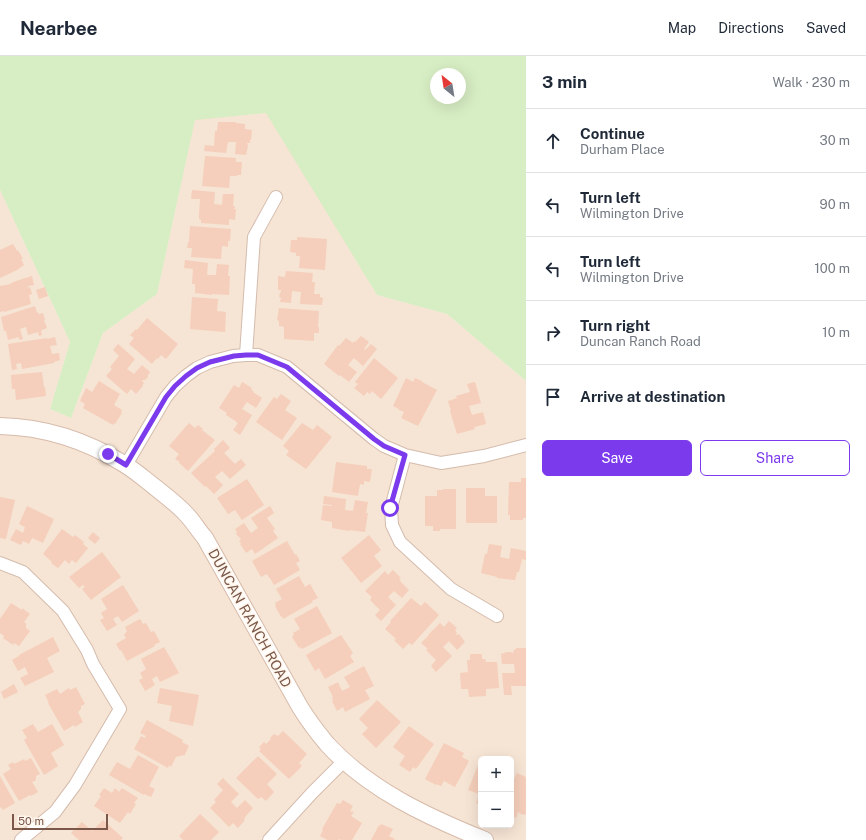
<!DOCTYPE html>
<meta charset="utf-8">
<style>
:root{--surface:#fff;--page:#f6f6f7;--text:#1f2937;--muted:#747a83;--line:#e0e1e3;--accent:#7c3aed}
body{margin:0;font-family:"Public Sans",sans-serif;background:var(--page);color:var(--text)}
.controls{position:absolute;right:12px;bottom:12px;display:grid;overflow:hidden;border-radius:6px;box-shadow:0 4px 16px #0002}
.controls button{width:36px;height:36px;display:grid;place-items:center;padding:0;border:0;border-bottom:1px solid var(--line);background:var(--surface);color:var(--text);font:20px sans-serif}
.compass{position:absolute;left:430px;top:12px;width:36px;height:36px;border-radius:50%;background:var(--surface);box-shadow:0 4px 16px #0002;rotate:330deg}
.scale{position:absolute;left:12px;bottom:10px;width:96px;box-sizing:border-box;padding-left:4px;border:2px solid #7a5748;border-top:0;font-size:11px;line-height:14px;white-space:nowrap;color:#7a5748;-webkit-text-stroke:3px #fff7ee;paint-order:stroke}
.stop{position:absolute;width:12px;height:12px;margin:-9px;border:3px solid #7c3aed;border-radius:50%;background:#fff}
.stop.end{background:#7c3aed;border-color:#fff;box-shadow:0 1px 4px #0008}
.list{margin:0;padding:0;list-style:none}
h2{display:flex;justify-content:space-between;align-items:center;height:52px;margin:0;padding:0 16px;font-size:17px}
h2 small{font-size:13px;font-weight:400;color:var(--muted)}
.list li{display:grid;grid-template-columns:26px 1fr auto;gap:12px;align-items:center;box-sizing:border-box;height:64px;padding:0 16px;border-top:1px solid var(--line)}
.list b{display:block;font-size:15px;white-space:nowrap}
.list p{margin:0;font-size:13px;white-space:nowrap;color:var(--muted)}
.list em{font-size:13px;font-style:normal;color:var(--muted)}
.actions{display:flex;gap:8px;padding:12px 16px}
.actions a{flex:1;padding:9px 0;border:1px solid var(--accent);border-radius:6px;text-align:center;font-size:14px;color:var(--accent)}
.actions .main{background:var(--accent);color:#fff}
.icon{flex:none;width:22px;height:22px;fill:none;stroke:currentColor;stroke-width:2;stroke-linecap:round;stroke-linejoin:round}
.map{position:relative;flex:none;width:526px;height:784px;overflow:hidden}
header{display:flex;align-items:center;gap:24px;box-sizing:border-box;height:56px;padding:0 20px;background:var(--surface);border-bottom:1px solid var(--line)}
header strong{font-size:19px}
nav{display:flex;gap:22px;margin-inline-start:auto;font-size:14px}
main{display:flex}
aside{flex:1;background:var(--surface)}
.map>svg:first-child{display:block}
.residential{fill:#f6e4d4;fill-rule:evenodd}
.green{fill:#d7edc3;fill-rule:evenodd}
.building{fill:#f5cfbb}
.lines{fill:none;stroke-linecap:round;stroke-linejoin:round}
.street-casing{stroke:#d4bcad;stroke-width:14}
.secondary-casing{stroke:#d7bbaa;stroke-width:18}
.street{stroke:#fff;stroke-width:12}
.secondary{stroke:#fff;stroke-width:16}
.route{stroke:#7c3aed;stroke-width:5}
.labels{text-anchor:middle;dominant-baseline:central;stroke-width:3.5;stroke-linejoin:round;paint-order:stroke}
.street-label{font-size:14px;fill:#7a5748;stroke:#fff7ee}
</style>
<header>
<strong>Nearbee</strong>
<nav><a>Map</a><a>Directions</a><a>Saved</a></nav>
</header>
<main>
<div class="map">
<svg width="526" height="784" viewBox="0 0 526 784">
<rect width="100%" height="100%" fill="#fef3e6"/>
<!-- residential -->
<path class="residential" d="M267 57 377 239 447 258 526 325V784H0V134L70 286 50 353 71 362 103 277 157 238 195 63ZM481 703H511V769H481Z"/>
<!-- green -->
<path class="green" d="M0 0H526V325L447 258 377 239 266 57 195 64 157 238 103 277 71 362 50 353 70 286 0 134ZM436 18H460V42H436Z"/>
<!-- building -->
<path class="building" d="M218 66H236V67L245 68V73L252 74 251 84H250V87H247L248 90 246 99 235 98 236 86H228L226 97 204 95 205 89 214 90 215 75H217Z
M205 100 236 102V106H242L241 119H237V120H230L229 132 202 130Z
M192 134 215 136 214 148 222 149 223 138H234L233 150H235L234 153H236L235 164 229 163V169L201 167V164L199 163V158L200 143H191Z
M190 170 231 173 230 185H228V191L222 190 221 203 191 201 192 192H187L188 186H189Z
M297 181 327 183 325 214 299 212 300 200H296V197L290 196 291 184H297Z
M13 188 17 195 18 194 23 203H21L24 209 17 214 0 222V194Z
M185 204 208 207 207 219H216L217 208 229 209 228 220H230L229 239 212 238V239L195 237V228H192L193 213 184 212Z
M286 215 313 217 312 226H315L314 238H320V241L323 242 322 249 300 248 301 236 292 235 291 247 280 246 281 242 279 241 280 237 281 236V234H278V220L285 221Z
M32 220 34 229 28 230V231L27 232 30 231 32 238 29 239 31 248 4 256 3 255 0 256V230L11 228V227L19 224Z
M45 231 48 240 39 243 36 234Z
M192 241 218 243 217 255 226 256 225 276 190 273Z
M35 250 37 257 38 256 39 258 43 257 45 264H44L47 272 42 274 41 275 42 279 39 280 38 276 28 279 26 271 20 273 23 283 19 284V281L8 284 6 275H4L1 261Z
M279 252 319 255 318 271H319V277H314V285L284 283V271L279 270V265L277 264Z
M147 262 178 288 166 303 161 299 158 303 157 302 152 308 129 288 134 282 130 279 136 273 137 274Z
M361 280 369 286 364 293 365 294 371 288 377 293 363 310 354 302 348 309 357 316 349 326 340 319 339 320 324 308 338 289 339 290 346 282 353 287 354 285 355 286Z
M55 281 57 289 50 290 52 298 59 297 60 304 54 306V307L22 313 21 307 16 308 17 313 12 314 8 288 47 282V283Z
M118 288 135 303 127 313 134 318 142 309 150 316 148 319V321L145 324H143L142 325 144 327 142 330H143L136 338 131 333 127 338 106 320 112 313 110 311 119 300 113 294Z
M374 302 398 322 381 343 372 335 370 338 367 336 364 340 354 332 358 328 355 326Z
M42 316 44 331H45L46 340 16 344 15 333H12L11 319Z
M406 322 413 326 415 322 422 325V326L437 334 418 370 401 362 404 356 399 354V353L393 350Z
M99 325 120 338 114 349 122 354 121 357H122L115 368 114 367 113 369 83 352 85 348 80 345 86 332 92 336Z
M242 326 252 332 251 333 253 335V336L262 342 256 352 247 346 242 353 252 359 240 379 233 374 238 367H236L237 366 226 359 227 357 219 352 234 329 239 332Z
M475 326 481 347 469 350 472 359 483 356 486 368 474 371 475 373 457 378 450 355H451L448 345 457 342 456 340 470 336 467 328Z
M281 338 291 345 285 354 297 362 282 384 256 366 274 341 277 343Z
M189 367 195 372 198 369 203 373 202 374 215 384 188 415 179 407 180 406 175 403 179 398 169 390Z
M302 367 313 374 317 369 332 381 306 413 286 399 289 395 283 390Z
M223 384 230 392 224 397 235 408 241 403 246 409 230 423 222 415 215 421 223 429 214 438 206 430 205 431 191 417 215 395 214 393Z
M336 406 367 410V413H372L370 426 364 425V429L360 428 358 440 332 436Z
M521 422H526V462H523V464H510V459H508L509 426H521Z
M247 423 264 449 242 464 235 454 228 458 217 442Z
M466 432H485V440H497V467H466Z
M443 433H456V473H440V475H433V470H425V440H437V434H443Z
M324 440 346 443 345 454 353 455 355 444 368 446 366 457H368L365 476 349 474V475L332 472V466L321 464 323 449 332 450V449L323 448Z
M0 441 15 444 6 483 0 482Z
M27 450 54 463 43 487 32 482 29 488 23 485 21 489 10 484 16 473 23 477 25 471 19 468Z
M270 450 274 457 267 462 275 473 273 475 278 482 255 498 252 493 246 497 240 488 241 487 239 485 241 483 236 478 237 476 235 473 244 467 251 477 258 472 251 462Z
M62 473 73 481 75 479 84 486 83 488 88 492 76 507 72 504 69 508 65 504 58 512 51 507 52 506 43 498Z
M93 476 100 482 95 488 88 482Z
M369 479 381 494 374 500 382 510 361 527 341 502Z
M287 485 295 499 296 498 300 505 296 507 300 514 274 529 270 522H269L267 518 261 521 252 505Z
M489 488 502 490 500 501 509 503 511 492 526 495V504L522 503 519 516H517L515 524 497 522V521L481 517 485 498H487Z
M102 496 121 521 91 544 82 533 85 531 83 529 79 532 69 521Z
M393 514 401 522 399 523 401 526 409 534 402 542 394 535 388 541 396 549 381 565 375 559 380 554 370 544 372 541 365 535 385 515 388 519Z
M299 520 305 531 310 528 318 542 312 545 313 546 283 563 282 560 281 561 275 550H276L275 547 282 543 276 533Z
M123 529 139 555 122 566 118 560 113 563 117 569 107 575 100 564 104 562 101 557 107 553 101 543Z
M411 542 421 550 425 546 439 559 412 589 409 587 403 593 394 584 396 583 385 573 391 566 390 565Z
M11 547 22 554V552L30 558 24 566 26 567V572L30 575 19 590 14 587 13 589 3 582 4 580 0 577V563Z
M317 550 332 577 306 591 302 593 300 591 299 592 292 581 294 579 293 577 300 573 294 563Z
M140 563 143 568 146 567 151 576 154 575 160 586 154 589 155 590 127 605 121 594 120 595 116 588 126 582 124 579 127 575 125 571Z
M449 565 457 572 455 574 457 577 456 578 457 579 459 578 465 586 457 594 449 585 443 591 452 600 436 616 431 610 436 604 426 594 428 593 421 587 429 579H428L440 567 444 571Z
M341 579 353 597 350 600 354 606 325 623 319 612 315 615 306 599Z
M53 581 60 595 47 602 54 616 25 630 20 622 28 618 25 611 18 615 12 604 19 600V599Z
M164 591 179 617 160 626 157 620 152 623 155 629 145 635 139 624 143 622 140 617 146 613 141 603Z
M516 592H526V630H511L512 639H504L502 617H515L514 608H502L501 598 505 597 506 596H511L513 597 514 594 516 593Z
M470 598H482V603H485L486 606H497L499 632 486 633V640L469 641 468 633H461L460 617 468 616 467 604H470Z
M364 610 374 630 365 634 370 643 345 656 343 651 337 655 332 645 333 644 332 641H333L328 631 338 626 342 635 350 631 344 621Z
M14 628 18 636 4 643 1 636Z
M76 631 85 648 81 650V653L78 656 83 666 75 671 74 669 64 675 48 647H49L45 639 57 633 60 638 69 632 70 634Z
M160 632 199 639 193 670 169 665 172 650 157 647Z
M377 644 401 666 376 692 362 678 368 672 359 663Z
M147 664 183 684 182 686 189 690 184 700 183 699 176 701 171 711 169 709 168 712 134 693 141 680 145 682 146 680 140 677Z
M33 668 38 676 52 668 64 689 51 697 58 710 44 719 24 684 27 682 22 674Z
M409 670 434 688 416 713 413 711 410 716 399 709 405 700 393 691Z
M283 675 307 698 299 707 302 710 289 723 259 695 261 693 259 691 264 686 266 688 271 683 270 682 274 678 278 680Z
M444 687 464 697 462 701 469 705 455 731 444 725 441 730 436 728V729L425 723Z
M138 699 159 711 149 730 155 733 151 741 144 738V739L109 719 117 706 130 713Z
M258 700 277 718 267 728 274 736 266 745 261 741 258 743 236 722Z
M31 702 40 718 36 720V723L35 725 32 726 38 736 31 740 30 739 19 745 3 718 11 713 8 709 13 706 14 708 24 703 25 705Z
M478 709 481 711V749L476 747 479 738 468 734Z
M517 717 526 721V759L524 758 523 759 518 756 516 762 511 760V729Z
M0 720 15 747 3 754 1 751 0 752Z
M223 722 239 738 231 746 237 752 245 744 253 752 246 760 244 763 245 764 238 772 233 767 229 771 210 752 216 746 214 744 223 734 217 728Z
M104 732 112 737 115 732 119 736 122 732 138 742 134 747 136 748 130 758 128 756 120 767 94 750 101 740 99 739Z
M343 744 353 750 350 755 354 756 351 760 362 767 352 784H341L339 783 338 784H327L320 780 323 774 322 773 337 747 340 748Z
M200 758 219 776 211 784H183L179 780Z
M103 764 123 782 121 784H79L71 777 82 766 92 775Z
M381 768 393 773 389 780 395 783 394 784H371L379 769 380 770Z"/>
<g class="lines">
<!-- street casing -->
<g class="street-casing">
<path id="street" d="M246 299 254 181 276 141
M405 399 391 452 392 469 400 486 451 533 497 560
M126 409 166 341 175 330 186 320 197 312 210 306 233 300 246 299H258L287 311 374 383 384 390 405 399 441 407 484 400 526 389
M0 507 23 516 63 555 87 594 93 608 120 653 75 729 55 756 21 784
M269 784 312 737 344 705"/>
</g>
<!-- secondary casing -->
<g class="secondary-casing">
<path id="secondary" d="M0 370C44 371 87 385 124 408 134 414 142 421 151 428 162 437 176 447 186 458 193 465 198 474 205 482L300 651C308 664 317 676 327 688 369 734 428 761 485 784"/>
</g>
<!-- street -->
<use href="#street" class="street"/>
<!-- secondary -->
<use href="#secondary" class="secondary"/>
</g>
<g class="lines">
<!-- route -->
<path class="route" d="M108 398 126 409 166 341 175 330 186 320 197 312 210 306 234 300 246 299H258L287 311 374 383 384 390 405 399 390 452"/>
</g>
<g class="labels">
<!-- street labels -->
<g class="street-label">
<text transform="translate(250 562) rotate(61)">DUNCAN RANCH ROAD</text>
</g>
</g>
</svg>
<div class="controls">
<button>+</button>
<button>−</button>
</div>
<svg class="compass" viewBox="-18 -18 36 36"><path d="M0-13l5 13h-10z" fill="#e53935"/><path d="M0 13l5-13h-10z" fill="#747a83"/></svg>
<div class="scale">50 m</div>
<div class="stop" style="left:390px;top:452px"></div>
<div class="stop end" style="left:108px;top:398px"></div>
</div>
<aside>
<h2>3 min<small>Walk · 230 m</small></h2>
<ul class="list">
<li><svg class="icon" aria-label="ahead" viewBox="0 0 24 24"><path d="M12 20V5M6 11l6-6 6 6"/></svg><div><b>Continue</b><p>Durham Place</p></div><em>30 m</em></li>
<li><svg class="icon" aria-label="left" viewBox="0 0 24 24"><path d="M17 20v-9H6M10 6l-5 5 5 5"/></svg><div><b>Turn left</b><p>Wilmington Drive</p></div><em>90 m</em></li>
<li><svg class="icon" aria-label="left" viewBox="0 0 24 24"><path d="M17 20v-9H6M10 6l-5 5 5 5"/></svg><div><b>Turn left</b><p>Wilmington Drive</p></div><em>100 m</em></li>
<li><svg class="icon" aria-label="right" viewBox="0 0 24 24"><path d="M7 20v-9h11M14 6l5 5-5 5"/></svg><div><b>Turn right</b><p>Duncan Ranch Road</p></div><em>10 m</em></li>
<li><svg class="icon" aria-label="arrive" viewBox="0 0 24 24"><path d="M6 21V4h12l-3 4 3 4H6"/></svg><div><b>Arrive at destination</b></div></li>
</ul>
<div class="actions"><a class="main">Save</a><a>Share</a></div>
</aside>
</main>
